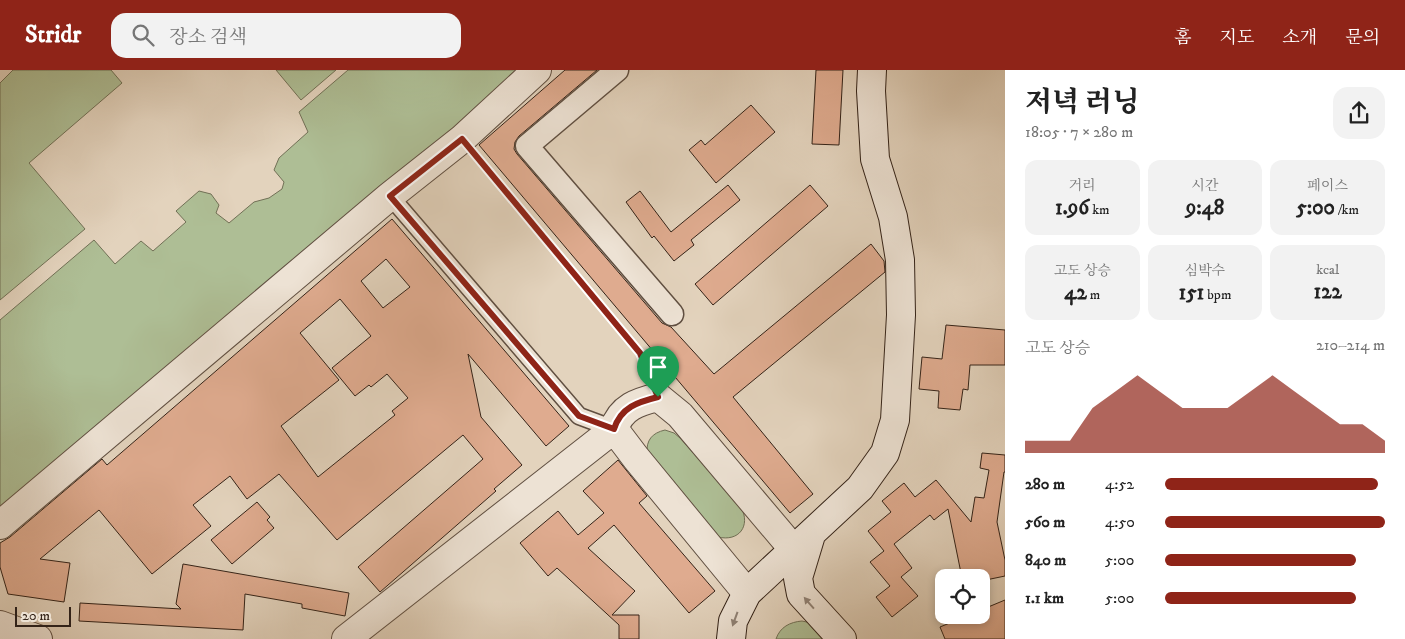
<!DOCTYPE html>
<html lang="ko">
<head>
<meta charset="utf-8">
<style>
	:root { --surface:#fff; --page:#f2f2f2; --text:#222; --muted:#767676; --accent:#8f2418 }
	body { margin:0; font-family:"IM FELL DW Pica","Noto Serif KR",serif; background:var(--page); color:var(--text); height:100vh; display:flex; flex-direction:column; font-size:19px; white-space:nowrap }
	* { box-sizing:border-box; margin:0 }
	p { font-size:16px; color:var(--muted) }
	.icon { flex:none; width:28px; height:28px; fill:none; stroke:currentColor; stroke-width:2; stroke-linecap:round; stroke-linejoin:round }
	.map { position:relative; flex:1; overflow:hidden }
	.panel { display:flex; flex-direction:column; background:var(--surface); width:400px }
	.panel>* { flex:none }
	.fabs { position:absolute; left:935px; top:499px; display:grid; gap:10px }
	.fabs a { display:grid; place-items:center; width:55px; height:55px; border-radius:10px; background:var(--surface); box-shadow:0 2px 8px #0003; font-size:25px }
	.scale { position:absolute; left:15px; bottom:12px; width:56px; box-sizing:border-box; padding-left:5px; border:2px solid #342318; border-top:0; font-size:14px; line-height:18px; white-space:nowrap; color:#342318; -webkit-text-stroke:4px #ede2d4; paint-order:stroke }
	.pin { position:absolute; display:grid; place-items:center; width:42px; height:42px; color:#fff; margin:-51px -21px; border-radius:50% 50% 50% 0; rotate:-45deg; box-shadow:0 0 5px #0007 }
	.pin .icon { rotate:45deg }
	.round { display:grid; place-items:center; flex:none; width:52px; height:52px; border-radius:15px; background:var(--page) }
	.overview { display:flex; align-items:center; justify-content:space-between; height:85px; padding:0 20px }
	h1 { font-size:28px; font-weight:800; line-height:38px }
	.metrics { display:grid; grid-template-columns:repeat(3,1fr); gap:8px; height:85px; padding:5px 20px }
	.metrics div { display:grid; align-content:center; border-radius:12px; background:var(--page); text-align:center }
	.metrics b { font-size:21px; font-weight:800 }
	.metrics small { font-size:14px; font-weight:400 }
	.metrics p { font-size:14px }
	.chart { height:140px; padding:10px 20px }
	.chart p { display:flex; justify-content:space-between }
	.chart svg { width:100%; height:90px; margin-top:5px; fill:var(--accent); opacity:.7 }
	ul { padding:0 20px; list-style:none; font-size:16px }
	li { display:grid; grid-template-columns:80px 60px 1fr; align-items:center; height:38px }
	li i { height:12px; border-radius:6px; background:var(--accent) }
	header { display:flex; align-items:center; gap:30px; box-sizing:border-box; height:70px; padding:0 25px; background:var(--accent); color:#fff }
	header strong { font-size:24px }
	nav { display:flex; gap:28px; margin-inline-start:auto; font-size:18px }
	.search { width:350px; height:45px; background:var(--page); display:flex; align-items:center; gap:12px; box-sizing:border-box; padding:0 18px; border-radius:15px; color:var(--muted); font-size:19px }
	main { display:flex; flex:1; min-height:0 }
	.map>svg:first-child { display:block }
</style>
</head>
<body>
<header>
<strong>Stridr</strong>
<div class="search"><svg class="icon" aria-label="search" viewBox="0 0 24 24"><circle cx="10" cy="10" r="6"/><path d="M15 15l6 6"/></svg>장소 검색</div>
<nav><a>홈</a><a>지도</a><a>소개</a><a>문의</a></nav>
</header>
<main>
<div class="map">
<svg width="1005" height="569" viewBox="0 0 1005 569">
	<rect width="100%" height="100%" fill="#e3d3bd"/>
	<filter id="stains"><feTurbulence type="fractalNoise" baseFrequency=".004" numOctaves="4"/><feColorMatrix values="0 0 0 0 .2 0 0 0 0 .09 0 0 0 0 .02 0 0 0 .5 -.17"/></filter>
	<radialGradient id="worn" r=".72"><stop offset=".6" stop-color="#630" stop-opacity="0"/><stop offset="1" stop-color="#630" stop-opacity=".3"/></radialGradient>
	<path fill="#aebe95" stroke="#717056" d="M 13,0 L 111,0 L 122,13 L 29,93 L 85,159 L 0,230 L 0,13 Z
		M 276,0 L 336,0 L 301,30 Z
		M 348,0 L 525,0 L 0,443 L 0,250 L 94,170 L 115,194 L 141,171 L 153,181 L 186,152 L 176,141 L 199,121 L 211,124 L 219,135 L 216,143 L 229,153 L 254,132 L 269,128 L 282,119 L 284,112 L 274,100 L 279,88 L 308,62 L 299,42 Z
		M 665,360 L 674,363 L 680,368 L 741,437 C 751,456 739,472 718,467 L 647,384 C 646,370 652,363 665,360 Z
		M 802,551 L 811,553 L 827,569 L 776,569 C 780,557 790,552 802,551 Z"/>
	<path fill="#dfab8f" stroke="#342318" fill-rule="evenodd" d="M 565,0 L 597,0 L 519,66 L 515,72 L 514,79 L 517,84 L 662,253 L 671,257 L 714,304 L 871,174 L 884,191 L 885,202 L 733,327 L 813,424 L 790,443 L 479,75 Z
		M 816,0 L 843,0 L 839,75 L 812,74 Z
		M 751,35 L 775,62 L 716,113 L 689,80 L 701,70 L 705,75 Z
		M 728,115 L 740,130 L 691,170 L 694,175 L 674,191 L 654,166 L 652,168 L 626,132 L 640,121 L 671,162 Z
		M 810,115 L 828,136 L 713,235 L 695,214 Z
		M 392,149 L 569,356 L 546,376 L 468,284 L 481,347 L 522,395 L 494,419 L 496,421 L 380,522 L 358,497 L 483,389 L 463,365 L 337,470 L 279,404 L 247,429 L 230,406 L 193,435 L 211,456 L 152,504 L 99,440 L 40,489 L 70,493 L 64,532 L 8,524 L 0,497 L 0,473 L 10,467 L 102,389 L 107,395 ZM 386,189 L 410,217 L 383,238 L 361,211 ZM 340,229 L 371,266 L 332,298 L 355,326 L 369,315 L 371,317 L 387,304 L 408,328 L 392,341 L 395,345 L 318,407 L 281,356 L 339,310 L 300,263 Z
		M 946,255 L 1005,260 L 1005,295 L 970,295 L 968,320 L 963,319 L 960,340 L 938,338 L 939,321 L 919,319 L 922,287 L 942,289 Z
		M 982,383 L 1005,385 L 1005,402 L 1004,402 L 997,452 L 1005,490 L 1005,506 L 981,511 L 981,508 L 962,508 L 948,439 L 934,450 L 930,445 L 894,474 L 912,498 L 901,507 L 918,526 L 892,547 L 876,527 L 890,516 L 870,492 L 884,481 L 868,461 L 891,442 L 882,431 L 904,413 L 915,427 L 936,410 L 971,452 L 975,427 L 984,428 L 989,400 L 980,398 Z
		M 618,390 L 647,426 L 639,433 L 715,521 L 689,543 L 614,455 L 588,478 L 635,521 L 612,545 L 639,545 L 639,569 L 619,569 L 619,555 L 557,498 L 548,506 L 520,473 L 558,441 L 578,465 L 604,443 L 583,421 Z
		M 257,432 L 270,447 L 267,450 L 274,458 L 232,494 L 211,470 Z
		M 183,494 L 349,523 L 345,546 L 302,538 L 302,534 L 245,524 L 243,560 L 79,551 L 80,533 L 181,539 L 176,534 Z
		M 1005,530 L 1005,569 L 945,569 L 940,557 L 969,545 L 981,545 L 981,540 Z"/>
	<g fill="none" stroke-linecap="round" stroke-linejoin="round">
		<defs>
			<path id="pedestrian" d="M 390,126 L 579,346 L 614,359"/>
			<path id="minor" d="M 617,0 L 527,76 L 672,244"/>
			<path id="tertiary" d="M 614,359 L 636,388 L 747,523
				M 0,455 L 390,126 L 462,69 L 537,0
				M 0,555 L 38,569
				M 346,569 L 614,359 C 621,337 638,332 658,327 L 680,345 L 794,480"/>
			<path id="secondary" d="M 811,465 L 798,508 L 801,524 L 842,569
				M 731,569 L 733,551 L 747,523 L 860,418 L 885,383 L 895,350 L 901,245 L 900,190 L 893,147 L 875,89 L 871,21 L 872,0"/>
		</defs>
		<use href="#pedestrian" stroke="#604f41" stroke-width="19"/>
		<use href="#minor" stroke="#604f41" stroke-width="25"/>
		<use href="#tertiary" stroke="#604f41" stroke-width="30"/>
		<use href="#secondary" stroke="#342318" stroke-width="30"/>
		<path stroke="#342318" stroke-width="3" stroke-dasharray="4 2.5" stroke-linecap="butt" d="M 476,86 L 641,283 L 650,305"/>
		<use href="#pedestrian" stroke="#ede2d4" stroke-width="16"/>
		<use href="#minor" stroke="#ede2d4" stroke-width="22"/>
		<use href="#tertiary" stroke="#ede2d4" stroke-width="28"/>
		<use href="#secondary" stroke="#ede2d4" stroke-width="28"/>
	</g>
	<defs><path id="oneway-solid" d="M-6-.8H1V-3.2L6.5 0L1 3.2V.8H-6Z" transform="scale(1.25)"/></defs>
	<g fill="#908276">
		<use href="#oneway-solid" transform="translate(809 533) rotate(-131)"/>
		<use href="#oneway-solid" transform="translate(735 549) rotate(110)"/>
	</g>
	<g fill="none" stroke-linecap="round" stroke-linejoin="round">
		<defs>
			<path id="route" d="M 462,69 L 640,283 L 658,327 C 638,332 621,337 614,359 L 579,346 L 390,126 Z"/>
		</defs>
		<use href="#route" stroke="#fff" stroke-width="10"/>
		<use href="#route" stroke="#8f2418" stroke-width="6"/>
	</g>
	<rect width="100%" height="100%" filter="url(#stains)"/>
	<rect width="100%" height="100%" fill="url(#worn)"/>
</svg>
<div class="fabs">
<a><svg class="icon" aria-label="locate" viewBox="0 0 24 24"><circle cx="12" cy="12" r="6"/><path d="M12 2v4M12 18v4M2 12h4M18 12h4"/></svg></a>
</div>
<div class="scale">20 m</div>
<div class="pin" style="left:658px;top:327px;background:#1e9e55"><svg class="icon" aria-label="arrive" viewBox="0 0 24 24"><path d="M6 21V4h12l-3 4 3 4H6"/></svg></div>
</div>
<section class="panel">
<div class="overview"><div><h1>저녁 러닝</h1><p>18:05 · 7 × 280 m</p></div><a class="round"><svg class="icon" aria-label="share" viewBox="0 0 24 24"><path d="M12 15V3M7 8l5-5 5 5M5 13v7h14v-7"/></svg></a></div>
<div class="metrics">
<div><p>거리</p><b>1.96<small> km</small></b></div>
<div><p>시간</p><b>9:48</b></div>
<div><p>페이스</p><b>5:00<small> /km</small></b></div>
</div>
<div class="metrics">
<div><p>고도 상승</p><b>42<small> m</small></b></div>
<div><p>심박수</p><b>151<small> bpm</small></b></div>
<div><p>kcal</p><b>122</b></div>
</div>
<div class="chart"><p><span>고도 상승</span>210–214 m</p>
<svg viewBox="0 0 160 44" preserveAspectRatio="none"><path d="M0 44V38L10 38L20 38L30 22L40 14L50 6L60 14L70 22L80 22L90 22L100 14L110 6L120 14L130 22L140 30L150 30L160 38V44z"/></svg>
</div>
<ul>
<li><b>280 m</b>4:52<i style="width:97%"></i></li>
<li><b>560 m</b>4:50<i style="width:100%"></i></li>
<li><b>840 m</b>5:00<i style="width:87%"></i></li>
<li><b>1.1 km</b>5:00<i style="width:87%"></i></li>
</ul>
</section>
</main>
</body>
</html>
